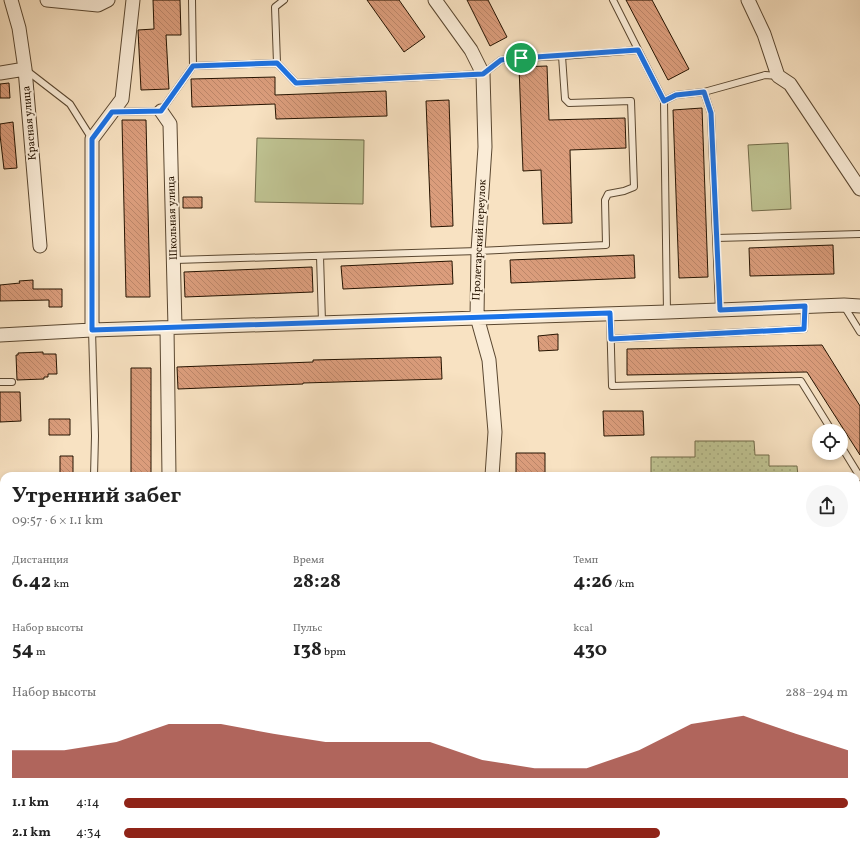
<!DOCTYPE html>
<html lang="ru">
<head>
<meta charset="utf-8">
<style>
	:root { --surface:#fff; --page:#f6f6f6; --text:#222; --muted:#767676; --accent:#8f2418 }
	body { margin:0; font-family:Vollkorn,serif; background:var(--page); color:var(--text); height:100vh; display:flex; flex-direction:column; font-size:15px; white-space:nowrap }
	* { box-sizing:border-box; margin:0 }
	p { font-size:13px; color:var(--muted) }
	.icon { flex:none; width:22px; height:22px; fill:none; stroke:currentColor; stroke-width:2; stroke-linecap:round; stroke-linejoin:round }
	.map { position:relative; flex:1; overflow:hidden }
	.drawer { position:absolute; left:0px; top:472px; width:860px; height:384px; display:flex; flex-direction:column; background:var(--surface); border-radius:12px 12px 0 0; box-shadow:0 2px 6px #0003 }
	.drawer>* { flex:none }
	.tools { position:absolute; left:812px; top:424px; display:grid; gap:8px }
	.tools a { display:grid; place-items:center; width:36px; height:36px; border-radius:50%; background:var(--surface); box-shadow:0 2px 6px #0003; font-size:20px }
	.pin { position:absolute; display:grid; place-items:center; width:34px; height:34px; color:#fff; margin:-17px; border:2px solid #fff; border-radius:50%; box-shadow:0 1px 4px #0007 }
	.round { display:grid; place-items:center; flex:none; width:42px; height:42px; border-radius:21px; background:var(--page) }
	.headline { display:flex; align-items:center; justify-content:space-between; height:68px; padding:0 12px }
	h1 { font-size:22px; font-weight:700; line-height:30px }
	.figures { display:grid; grid-template-columns:repeat(3,1fr); gap:6px; height:68px; padding:4px 12px }
	.figures div { display:grid; align-content:center }
	.figures b { font-size:20px; font-weight:700 }
	.figures small { font-size:11px; font-weight:400 }
	.figures p { font-size:11px }
	.chart { height:112px; padding:8px 12px }
	.chart p { display:flex; justify-content:space-between }
	.chart svg { width:100%; height:72px; margin-top:4px; fill:var(--accent); opacity:.7 }
	ul { padding:0 12px; list-style:none; font-size:13px }
	li { display:grid; grid-template-columns:64px 48px 1fr; align-items:center; height:30px }
	li i { height:10px; border-radius:5px; background:var(--accent) }
	.map>svg:first-child { display:block }
</style>
</head>
<body>
<div class="map">
<svg width="860" height="856" viewBox="0 0 860 856">
	<defs>
		<pattern id="grass-dots" width="8" height="8" patternUnits="userSpaceOnUse"><rect width="8" height="8" fill="#bfc392"/><path d="M2 2h.1M6 6h.1" fill="none" stroke="#a4a77c" stroke-width="1.8" stroke-linecap="round"/></pattern>
		<pattern id="building-back-hatch" width="6" height="6" patternUnits="userSpaceOnUse"><rect width="6" height="6" fill="#db9d7c"/><path d="M-1 5l2 2M0 0l6 6M5-1l2 2" fill="none" stroke="#bc8669"/></pattern>
	</defs>
	<rect width="100%" height="100%" fill="#f8e2c2"/>
	<filter id="stains"><feTurbulence type="fractalNoise" baseFrequency=".005" numOctaves="4"/><feColorMatrix values="0 0 0 0 .2 0 0 0 0 .09 0 0 0 0 .02 0 0 0 .5 -.17"/></filter>
	<radialGradient id="worn" r=".72"><stop offset=".6" stop-color="#630" stop-opacity="0"/><stop offset="1" stop-color="#630" stop-opacity=".3"/></radialGradient>
	<path fill="url(#grass-dots)" stroke="#726b49" d="M 695,441 L 754,441 L 755,455 L 769,455 L 769,466 L 797,466 L 798,476 L 651,476 L 651,457 L 695,457 Z"/>
	<path fill="#bfc392" stroke="#726b49" d="M 257,138 L 364,140 L 363,204 L 255,202 Z
		M 788,143 L 791,209 L 752,211 L 748,145 Z"/>
	<path fill="url(#building-back-hatch)" stroke="#251300" d="M 153,0 L 180,0 L 181,35 L 166,35 L 169,89 L 141,90 L 138,30 L 154,29 Z
		M 367,0 L 399,0 L 425,37 L 404,52 Z
		M 467,0 L 488,0 L 507,37 L 490,46 Z
		M 626,0 L 652,0 L 689,69 L 668,80 Z
		M 547,66 L 549,120 L 625,118 L 626,148 L 570,150 L 572,223 L 543,224 L 541,170 L 523,171 L 519,67 Z
		M 275,77 L 275,95 L 386,91 L 387,116 L 276,119 L 275,104 L 192,107 L 191,79 Z
		M 9,83 L 10,98 L 0,98 L 0,84 Z
		M 449,100 L 453,226 L 431,227 L 426,101 Z
		M 702,108 L 708,277 L 679,278 L 673,110 Z
		M 122,120 L 146,120 L 150,297 L 126,297 Z
		M 13,122 L 17,168 L 4,169 L 0,135 L 0,124 Z
		M 183,197 L 202,197 L 202,208 L 183,208 Z
		M 833,245 L 834,274 L 750,276 L 749,248 Z
		M 634,255 L 635,278 L 511,283 L 510,260 Z
		M 452,261 L 453,284 L 343,289 L 341,266 Z
		M 312,267 L 313,292 L 185,297 L 184,272 Z
		M 33,280 L 33,289 L 62,289 L 62,307 L 49,307 L 49,300 L 0,301 L 0,285 L 20,283 L 19,281 Z
		M 558,334 L 558,350 L 539,351 L 538,336 Z
		M 822,345 L 860,406 L 860,455 L 807,372 L 627,375 L 627,349 Z
		M 43,352 L 43,354 L 56,354 L 57,374 L 48,374 L 48,377 L 44,377 L 44,379 L 17,380 L 16,355 L 18,355 L 18,353 Z
		M 441,357 L 442,379 L 303,383 L 303,384 L 178,389 L 177,367 L 313,362 L 313,360 Z
		M 131,368 L 151,368 L 151,476 L 131,476 Z
		M 0,392 L 20,392 L 21,421 L 0,422 Z
		M 603,411 L 643,411 L 644,435 L 604,436 Z
		M 49,419 L 70,419 L 70,435 L 49,435 Z
		M 516,453 L 545,453 L 545,476 L 516,476 Z
		M 60,456 L 73,456 L 73,475 L 60,475 Z"/>
	<g fill="none" stroke-linecap="round" stroke-linejoin="round">
		<defs>
			<path id="service" d="M 192,0 L 193,66
				M 613,0 L 664,101
				M 562,56 L 638,50
				M 277,63 L 275,7 L 284,0
				M 26,70 L 70,104 L 92,139
				M 704,92 L 765,75 L 778,76
				M 112,112 L 161,111 L 193,66 L 277,63 L 296,83 L 483,74 L 501,60 L 521,58 L 562,56 L 565,99 L 569,103 L 631,101 L 634,187 L 624,191 L 608,194 L 605,200 L 606,245 L 478,251 L 175,260
				M 716,238 L 860,234
				M 320,256 L 322,322
				M 844,306 L 860,332
				M 667,312 L 664,101 L 676,95 L 704,92 L 711,113 L 719,310
				M 610,313 L 612,386 L 801,381 L 832,431
				M 92,330 L 95,436 L 94,476
				M 611,339 L 804,329 L 805,306
				M 0,382 L 12,382
				M 841,446 L 860,477
				M 0,541 L 4,541
				M 0,603 L 4,603
				M 0,659 L 4,659
				M 0,790 L 4,790
				M 544,852 L 545,856
				M 417,856 L 420,852"/>
			<path id="minor" d="M 11,0 L 19,28 L 25,69 L 40,246
				M 47,0 L 98,5 L 108,0
				M 435,0 L 471,50 L 483,74 L 485,147 L 478,251 L 477,317 L 489,360 L 495,432 L 492,476
				M 748,0 L 764,34 L 778,76 L 790,84 L 860,189
				M 0,73 L 25,69
				M 161,111 L 170,124 L 175,327
				M 167,328 L 169,476
				M 92,330 L 92,139 L 122,99 L 133,0
				M 0,335 L 92,330 L 667,312 L 844,305 L 860,306
				M 856,618 L 860,618
				M 176,852 L 177,856
				M 476,852 L 476,856"/>
		</defs>
		<use href="#service" stroke="#5a4730" stroke-width="8"/>
		<use href="#minor" stroke="#5a4730" stroke-width="15"/>
		<use href="#service" stroke="#faecd7" stroke-width="6"/>
		<use href="#minor" stroke="#faecd7" stroke-width="13"/>
	</g>
	<g fill="none" stroke-linecap="round" stroke-linejoin="round">
		<defs>
			<path id="route" d="M 638,50 L 664,101 L 676,95 L 704,92 L 711,113 L 720,310 L 805,306 L 804,329 L 611,339 L 610,313 L 92,330 L 92,139 L 112,112 L 161,111 L 193,66 L 277,63 L 296,83 L 483,74 L 501,60 L 521,58 Z"/>
		</defs>
		<use href="#route" stroke="#fff" stroke-width="8"/>
		<use href="#route" stroke="#1a73e8" stroke-width="5"/>
	</g>
	<g text-anchor="middle" dominant-baseline="central" stroke-width="4" stroke-linejoin="round" paint-order="stroke">
		<g font-size="11" fill="#251300" stroke="#faecd7">
			<text transform="translate(30 123) rotate(-95)">Красная улица</text>
			<text transform="translate(173 218) rotate(-92)">Школьная улица</text>
			<text transform="translate(480 240) rotate(-87)">Пролетарский переулок</text>
		</g>
	</g>
	<rect width="100%" height="100%" filter="url(#stains)"/>
	<rect width="100%" height="100%" fill="url(#worn)"/>
</svg>
<div class="tools">
<a><svg class="icon" aria-label="locate" viewBox="0 0 24 24"><circle cx="12" cy="12" r="6"/><path d="M12 2v4M12 18v4M2 12h4M18 12h4"/></svg></a>
</div>
<div class="pin" style="left:521px;top:58px;background:#1e9e55"><svg class="icon" aria-label="arrive" viewBox="0 0 24 24"><path d="M6 21V4h12l-3 4 3 4H6"/></svg></div>
<section class="drawer">
<div class="headline"><div><h1>Утренний забег</h1><p>09:57 · 6 × 1.1 km</p></div><a class="round"><svg class="icon" aria-label="share" viewBox="0 0 24 24"><path d="M12 15V3M7 8l5-5 5 5M5 13v7h14v-7"/></svg></a></div>
<div class="figures">
<div><p>Дистанция</p><b>6.42<small> km</small></b></div>
<div><p>Время</p><b>28:28</b></div>
<div><p>Темп</p><b>4:26<small> /km</small></b></div>
</div>
<div class="figures">
<div><p>Набор высоты</p><b>54<small> m</small></b></div>
<div><p>Пульс</p><b>138<small> bpm</small></b></div>
<div><p>kcal</p><b>430</b></div>
</div>
<div class="chart"><p><span>Набор высоты</span>288–294 m</p>
<svg viewBox="0 0 160 44" preserveAspectRatio="none"><path d="M0 44V27L10 27L20 22L30 11L40 11L50 17L60 22L70 22L80 22L90 33L100 38L110 38L120 27L130 11L140 6L150 17L160 27V44z"/></svg>
</div>
<ul>
<li><b>1.1 km</b>4:14<i style="width:100%"></i></li>
<li><b>2.1 km</b>4:34<i style="width:74%"></i></li>
</ul>
</section>
</div>
</body>
</html>
